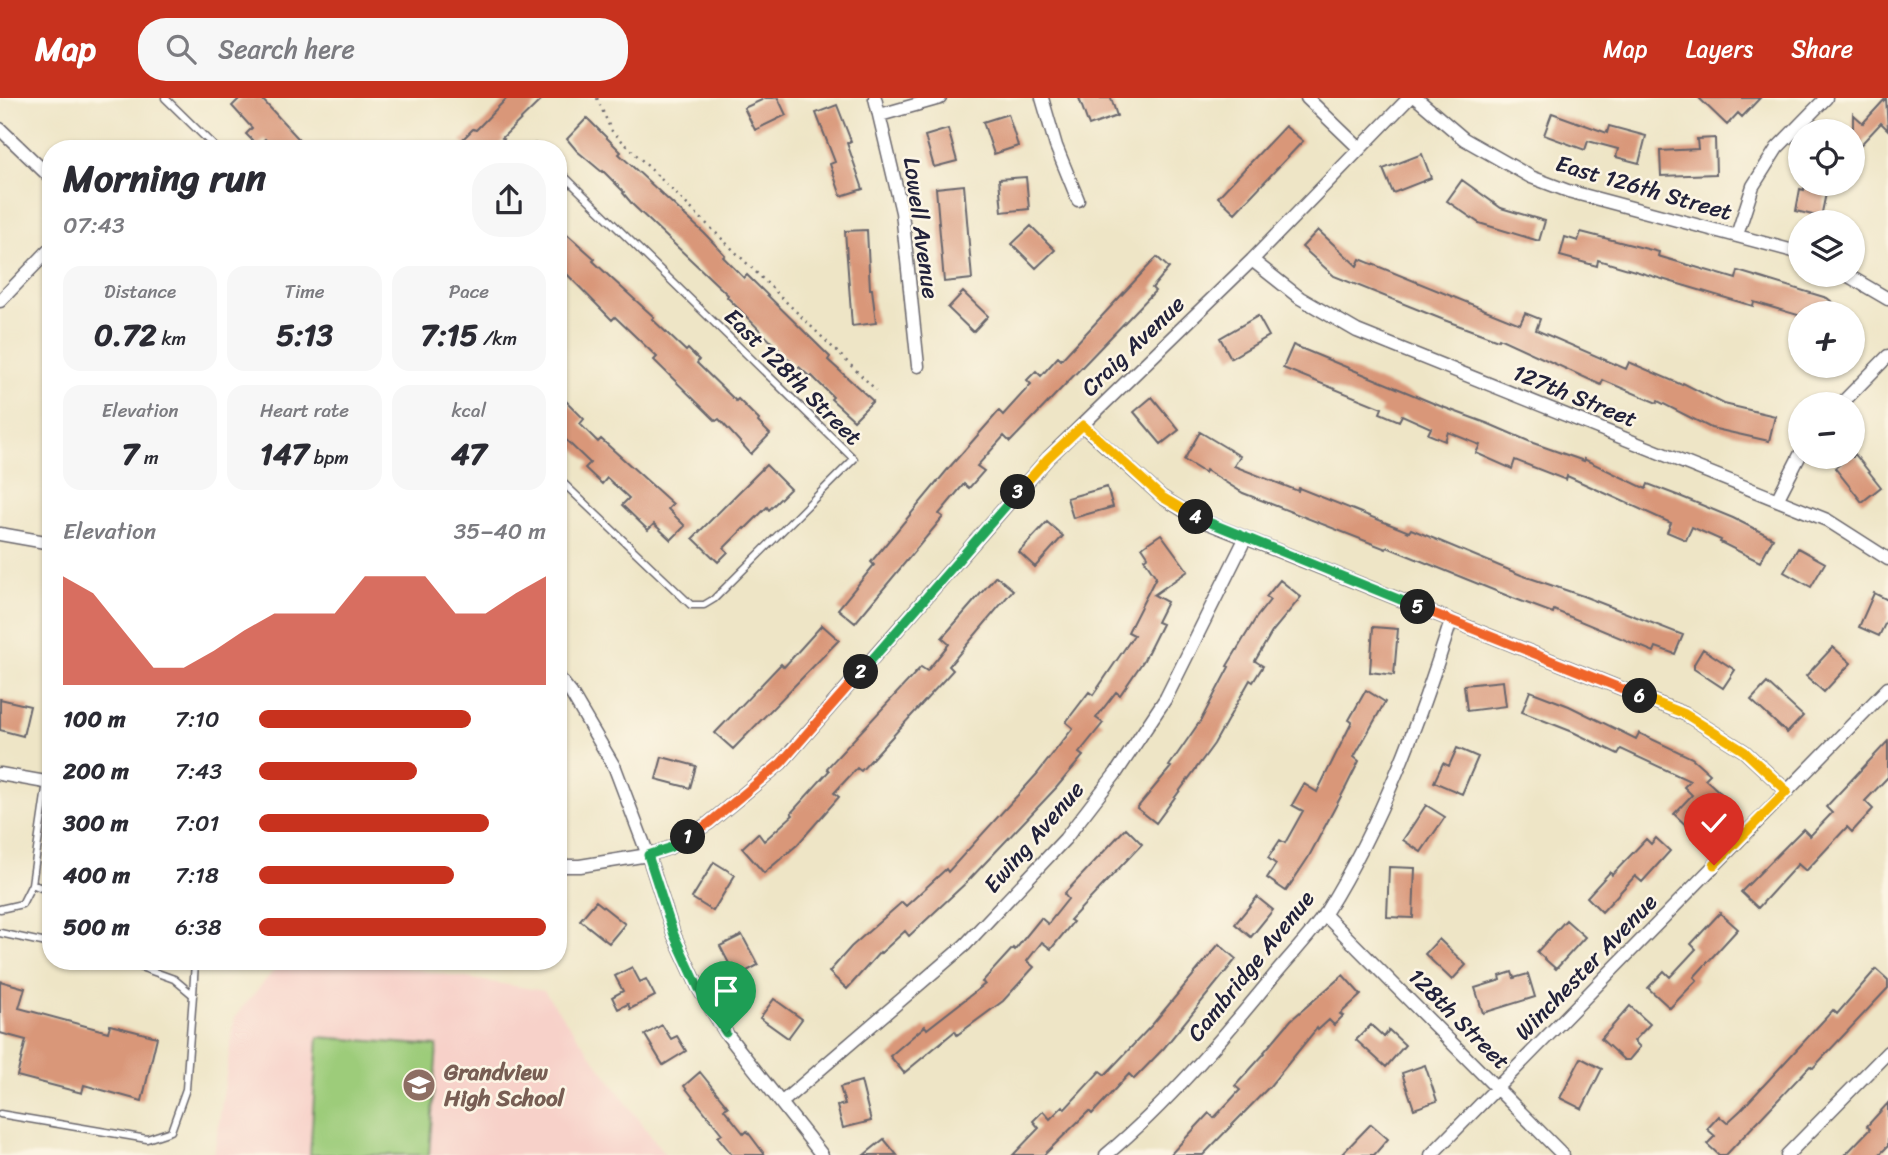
<!DOCTYPE html>
<html lang="en">
<head>
<meta charset="utf-8">
<style>
	:root { --surface:#fff; --page:#f7f7f7; --text:#2b2b33; --muted:#7c7c81; --accent:#c8321e }
	body { margin:0; font-family:Sriracha,sans-serif; background:var(--page); color:var(--text); height:100vh; display:flex; flex-direction:column; font-size:26px; white-space:nowrap }
	* { box-sizing:border-box; margin:0 }
	p { font-size:23px; color:var(--muted) }
	.icon { flex:none; width:38px; height:38px; fill:none; stroke:currentColor; stroke-width:2; stroke-linecap:round; stroke-linejoin:round }
	.map { position:relative; flex:1; overflow:hidden }
	.drawer { position:absolute; left:42px; top:42px; width:525px; height:830px; display:flex; flex-direction:column; background:var(--surface); border-radius:28px; box-shadow:0 2px 5px #0004 }
	.drawer>* { flex:none }
	.fabs { position:absolute; left:1788px; top:21px; display:grid; gap:14px }
	.fabs a { display:grid; place-items:center; width:77px; height:77px; border-radius:50%; background:var(--surface); box-shadow:0 2px 5px #0004; font-size:35px }
	.pin { position:absolute; display:grid; place-items:center; width:60px; height:60px; color:#fff; margin:-72px -30px; border-radius:50% 50% 50% 0; rotate:-45deg; box-shadow:0 0 7px #0007 }
	.pin .icon { rotate:45deg }
	.km { position:absolute; width:35px; height:35px; margin:-18px; border-radius:50%; background:#222; color:#fff; font-size:19px; line-height:35px; text-align:center }
	.round { display:grid; place-items:center; flex:none; width:74px; height:74px; border-radius:28px; background:var(--page) }
	.headline { display:flex; align-items:center; justify-content:space-between; height:119px; padding:0 21px }
	h1 { font-size:38px; font-weight:800; line-height:52px }
	.metrics { display:grid; grid-template-columns:repeat(3,1fr); gap:10px; height:119px; padding:7px 21px }
	.metrics div { display:grid; align-content:center; border-radius:18px; background:var(--page); text-align:center }
	.metrics b { font-size:30px; font-weight:800 }
	.metrics small { font-size:19px; font-weight:400 }
	.metrics p { font-size:19px }
	.chart { height:196px; padding:14px 21px }
	.chart p { display:flex; justify-content:space-between }
	.chart svg { width:100%; height:126px; margin-top:7px; fill:var(--accent); opacity:.7 }
	ul { padding:0 21px; list-style:none; font-size:23px }
	li { display:grid; grid-template-columns:112px 84px 1fr; align-items:center; height:52px }
	li i { height:18px; border-radius:9px; background:var(--accent) }
	header { display:flex; align-items:center; gap:42px; box-sizing:border-box; height:98px; padding:0 35px; background:var(--accent); color:#fff }
	header strong { font-size:33px }
	nav { display:flex; gap:38px; margin-inline-start:auto; font-size:24px }
	.search { width:490px; height:63px; background:var(--page); display:flex; align-items:center; gap:18px; box-sizing:border-box; padding:0 24px; border-radius:28px; color:var(--muted); font-size:26px }
	.map>svg:first-child { display:block }
</style>
</head>
<body>
<header>
<strong>Map</strong>
<div class="search"><svg class="icon" aria-label="search" viewBox="0 0 24 24"><circle cx="10" cy="10" r="6"/><path d="M15 15l6 6"/></svg>Search here</div>
<nav><a>Map</a><a>Layers</a><a>Share</a></nav>
</header>
<div class="map">
<svg width="1888" height="1057" viewBox="0 0 1888 1057">
	<rect width="100%" height="100%" fill="#fcf5e5"/>
	<filter id="ink" filterUnits="userSpaceOnUse"><feTurbulence type="fractalNoise" baseFrequency=".0143" numOctaves="2"/><feDisplacementMap in="SourceGraphic" scale="14" xChannelSelector="R" yChannelSelector="G"/><feConvolveMatrix kernelMatrix="1 2 1 2 8 2 1 2 1" color-interpolation-filters="sRGB"/></filter>
	<filter id="wash" filterUnits="userSpaceOnUse"><feTurbulence type="fractalNoise" baseFrequency=".00686" numOctaves="4" result="noise"/><feDisplacementMap in="SourceGraphic" scale="28" xChannelSelector="R" yChannelSelector="G"/><feGaussianBlur stdDeviation="1.57" result="paint"/><feColorMatrix in="noise" values="0 0 0 0 0 0 0 0 0 0 0 0 0 0 0 0 0 1.4 0 .05"/><feComposite in="paint" operator="in"/></filter>
	<g filter="url(#wash)">
		<rect width="100%" height="100%" fill="#eee5c6"/>
		<path fill="#f7d1c9" d="M 282,863 L 366,863 L 544,893 L 665,1057 L 214,1057 L 235,918 Z"/>
		<path fill="#9dcc7a" stroke="#60775a" stroke-width="2" d="M 318,939 L 437,948 L 429,1057 L 310,1057 Z"/>
		<g id="blocks">
			<path fill="#d99779" d="M 240,0 L 261,0 L 308,51 L 275,51 L 265,41 L 258,48 L 246,36 L 252,30 L 232,8 Z
				M 507,0 L 543,0 L 502,40 L 504,41 L 495,51 L 469,51 L 461,43 L 473,31 L 476,32 Z
				M 766,0 L 778,0 L 786,17 L 755,32 L 744,10 Z
				M 1079,0 L 1111,0 L 1117,18 L 1089,28 Z
				M 1699,0 L 1760,0 L 1742,19 L 1738,15 L 1727,27 Z
				M 1886,0 L 1888,32 L 1881,25 L 1853,55 L 1853,16 L 1863,25 Z
				M 837,7 L 851,43 L 847,45 L 863,91 L 841,98 L 830,66 L 835,64 L 816,15 Z
				M 1552,15 L 1607,35 L 1609,28 L 1646,38 L 1639,65 L 1616,59 L 1618,51 L 1588,43 L 1585,52 L 1544,37 Z
				M 1008,16 L 1018,48 L 994,56 L 983,24 Z
				M 587,20 L 621,54 L 619,56 L 704,135 L 725,157 L 723,159 L 744,180 L 747,177 L 830,259 L 828,262 L 873,303 L 854,322 L 831,301 L 833,299 L 812,278 L 810,279 L 799,269 L 797,270 L 727,199 L 728,197 L 633,107 L 623,95 L 624,94 L 603,73 L 602,74 L 577,53 L 567,41 Z
				M 1285,28 L 1303,43 L 1235,115 L 1218,99 Z
				M 948,31 L 957,63 L 934,69 L 925,38 Z
				M 1715,40 L 1716,76 L 1661,78 L 1660,53 L 1698,51 L 1697,41 Z
				M 1422,56 L 1431,80 L 1393,95 L 1383,71 Z
				M 1026,79 L 1029,111 L 1002,114 L 999,81 Z
				M 1462,82 L 1501,110 L 1545,123 L 1539,143 L 1479,125 L 1447,103 Z
				M 1805,86 L 1828,86 L 1821,119 L 1796,113 L 1800,91 L 1804,92 Z
				M 964,87 L 972,181 L 944,184 L 936,90 Z
				M 558,128 L 595,161 L 593,163 L 610,179 L 654,219 L 652,221 L 686,253 L 688,251 L 699,262 L 697,265 L 736,303 L 738,301 L 759,322 L 758,324 L 770,336 L 751,356 L 719,321 L 716,323 L 654,262 L 657,259 L 615,219 L 612,222 L 558,167 Z
				M 1031,128 L 1055,152 L 1036,170 L 1012,146 Z
				M 867,132 L 870,191 L 872,191 L 876,225 L 852,228 L 845,133 Z
				M 1318,132 L 1357,168 L 1360,161 L 1520,226 L 1525,215 L 1540,221 L 1536,232 L 1626,271 L 1629,264 L 1682,287 L 1683,285 L 1724,306 L 1775,318 L 1769,343 L 1711,330 L 1658,303 L 1657,305 L 1603,282 L 1601,287 L 1499,240 L 1498,242 L 1444,222 L 1334,178 L 1302,149 Z
				M 1581,134 L 1659,154 L 1658,158 L 1736,181 L 1738,173 L 1761,180 L 1827,200 L 1846,215 L 1801,215 L 1801,218 L 1754,204 L 1753,208 L 1598,162 L 1597,168 L 1560,158 L 1565,139 L 1578,143 Z
				M 1157,159 L 1169,170 L 1152,190 L 1155,193 L 1010,344 L 1004,338 L 977,368 L 984,373 L 969,390 L 964,386 L 939,416 L 943,419 L 855,525 L 838,511 L 874,467 L 871,464 L 948,371 L 999,313 L 1003,317 L 1031,286 L 1027,282 L 1036,273 L 1041,278 L 1058,259 L 1061,262 Z
				M 963,194 L 988,218 L 973,234 L 948,210 Z
				M 1258,218 L 1269,238 L 1231,260 L 1220,240 Z
				M 1293,247 L 1440,308 L 1489,326 L 1533,345 L 1584,363 L 1584,361 L 1646,391 L 1648,386 L 1682,399 L 1733,420 L 1773,440 L 1760,464 L 1720,444 L 1721,442 L 1692,429 L 1686,442 L 1667,434 L 1671,425 L 1567,378 L 1566,382 L 1515,362 L 1512,371 L 1476,355 L 1480,347 L 1448,334 L 1445,343 L 1428,336 L 1431,330 L 1402,317 L 1399,323 L 1380,315 L 1382,310 L 1283,270 Z
				M 558,295 L 584,321 L 580,326 L 598,344 L 601,341 L 673,406 L 668,411 L 685,428 L 671,442 L 654,426 L 648,432 L 622,407 L 629,400 L 607,380 L 602,386 L 585,370 L 590,365 L 565,341 L 558,348 Z
				M 1152,299 L 1179,332 L 1161,346 L 1134,314 Z
				M 1200,334 L 1240,358 L 1234,368 L 1298,393 L 1299,390 L 1409,434 L 1411,431 L 1521,477 L 1583,498 L 1683,537 L 1675,556 L 1656,549 L 1654,554 L 1554,512 L 1553,515 L 1513,500 L 1387,449 L 1386,451 L 1243,395 L 1206,372 L 1205,375 L 1184,362 Z
				M 1854,355 L 1881,389 L 1862,404 L 1835,370 L 1849,359 L 1853,359 Z
				M 766,367 L 790,391 L 769,412 L 767,409 L 745,431 L 744,430 L 724,450 L 728,454 L 718,464 L 693,440 Z
				M 1107,389 L 1113,409 L 1073,420 L 1067,400 Z
				M 1047,424 L 1063,438 L 1035,469 L 1019,454 Z
				M 1161,436 L 1188,473 L 1154,497 L 1167,504 L 1157,524 L 1162,526 L 1144,562 L 1120,597 L 1116,594 L 1096,620 L 1103,625 L 1079,655 L 1083,658 L 1056,690 L 968,783 L 909,838 L 905,833 L 881,855 L 880,854 L 847,891 L 829,874 L 851,849 L 902,804 L 906,808 L 946,771 L 948,774 L 1037,676 L 1073,630 L 1066,624 L 1089,594 L 1093,597 L 1134,537 L 1128,534 L 1156,479 L 1144,461 L 1148,458 L 1142,449 Z
				M 1798,450 L 1825,465 L 1811,489 L 1784,474 Z
				M 996,478 L 1013,492 L 949,568 L 953,572 L 861,673 L 857,670 L 834,695 L 839,699 L 797,747 L 764,775 L 742,750 L 758,735 L 764,743 L 793,717 L 791,715 L 829,673 L 827,670 L 921,569 L 927,573 L 949,546 L 942,540 Z
				M 1280,482 L 1301,499 L 1272,534 L 1255,563 L 1263,568 L 1253,584 L 1250,582 L 1214,646 L 1156,725 L 1137,710 L 1171,669 L 1169,668 L 1201,622 L 1229,569 L 1227,568 L 1256,520 L 1270,502 L 1266,499 Z
				M 1874,495 L 1888,502 L 1888,520 L 1879,538 L 1859,529 Z
				M 822,527 L 839,542 L 733,651 L 715,635 L 781,566 L 784,569 Z
				M 1373,529 L 1398,531 L 1394,577 L 1370,574 Z
				M 1833,549 L 1851,565 L 1824,594 L 1806,578 Z
				M 1703,551 L 1735,572 L 1723,590 L 1694,571 L 1694,566 Z
				M 1503,583 L 1506,608 L 1467,613 L 1464,587 Z
				M 1767,585 L 1803,618 L 1787,635 L 1751,602 Z
				M 1366,592 L 1385,604 L 1354,659 L 1359,663 L 1346,689 L 1308,760 L 1286,793 L 1267,780 L 1276,766 L 1268,760 L 1280,742 L 1285,745 L 1303,713 L 1292,707 L 1304,686 L 1317,694 L 1352,624 L 1349,622 Z
				M 1530,593 L 1569,608 L 1636,641 L 1639,635 L 1692,660 L 1710,676 L 1705,681 L 1724,698 L 1691,732 L 1674,716 L 1692,697 L 1684,689 L 1690,683 L 1621,651 L 1618,656 L 1573,634 L 1522,614 Z
				M 0,601 L 30,608 L 23,638 L 0,632 Z
				M 1888,643 L 1888,679 L 1865,703 L 1873,711 L 1852,734 L 1847,729 L 1806,773 L 1798,766 L 1758,810 L 1741,794 L 1803,731 L 1810,738 L 1832,715 L 1826,709 Z
				M 1457,650 L 1478,659 L 1462,696 L 1434,684 L 1443,665 L 1449,668 Z
				M 662,659 L 696,668 L 690,690 L 656,681 Z
				M 1426,707 L 1445,719 L 1421,754 L 1403,742 Z
				M 1126,730 L 1142,746 L 1070,822 L 1073,824 L 1051,851 L 1042,844 L 1027,863 L 1034,869 L 1003,903 L 957,937 L 955,933 L 904,975 L 890,958 L 925,928 L 927,931 L 985,886 L 982,884 L 1013,850 L 1015,852 L 1041,820 L 1048,826 L 1068,801 L 1064,796 Z
				M 1656,740 L 1670,753 L 1642,784 L 1635,778 L 1602,814 L 1587,799 L 1610,774 L 1612,777 L 1646,741 L 1651,746 Z
				M 714,764 L 735,777 L 713,813 L 692,800 Z
				M 1389,769 L 1415,770 L 1413,820 L 1387,819 Z
				M 1257,799 L 1273,812 L 1251,839 L 1235,826 Z
				M 596,803 L 625,826 L 609,845 L 580,822 Z
				M 1720,815 L 1738,831 L 1694,879 L 1697,882 L 1670,910 L 1648,890 L 1664,873 L 1670,879 L 1696,851 L 1691,846 Z
				M 1566,822 L 1585,839 L 1556,871 L 1537,854 Z
				M 742,837 L 758,867 L 736,879 L 720,848 Z
				M 1439,841 L 1466,867 L 1452,882 L 1425,856 Z
				M 1219,846 L 1236,861 L 1164,950 L 1134,981 L 1129,976 L 1092,1016 L 1089,1013 L 1044,1057 L 1013,1057 L 1039,1030 L 1033,1023 L 1043,1013 L 1050,1021 L 1063,1008 L 1065,1011 L 1100,973 L 1105,977 L 1152,927 Z
				M 632,869 L 640,884 L 646,881 L 655,898 L 630,911 L 628,906 L 618,911 L 612,899 L 623,893 L 615,878 Z
				M 1876,871 L 1888,882 L 1888,890 L 1813,970 L 1810,968 L 1726,1057 L 1719,1057 L 1707,1046 L 1715,1038 L 1707,1031 L 1719,1018 L 1727,1025 L 1741,1012 L 1833,912 L 1837,916 Z
				M 1512,874 L 1514,880 L 1528,876 L 1535,899 L 1483,915 L 1475,890 L 1501,882 L 1500,878 Z
				M 1343,877 L 1361,897 L 1340,916 L 1343,918 L 1334,927 L 1329,922 L 1318,932 L 1317,930 L 1270,988 L 1203,1057 L 1170,1057 L 1209,1015 L 1214,1020 L 1240,992 L 1235,988 L 1265,955 L 1264,954 L 1291,922 Z
				M 0,883 L 25,890 L 19,910 L 108,934 L 110,927 L 157,939 L 142,1003 L 84,987 L 82,995 L 17,978 L 26,942 L 0,935 Z
				M 774,901 L 802,921 L 788,940 L 760,920 Z
				M 1630,908 L 1650,926 L 1634,943 L 1640,949 L 1629,962 L 1624,962 L 1601,941 Z
				M 662,927 L 671,941 L 677,938 L 686,953 L 663,967 L 645,937 Z
				M 1371,927 L 1384,939 L 1389,932 L 1405,947 L 1386,969 L 1356,942 Z
				M 1581,960 L 1602,971 L 1582,1011 L 1560,1000 Z
				M 1425,967 L 1437,1003 L 1414,1011 L 1402,975 Z
				M 700,974 L 728,1009 L 724,1011 L 744,1036 L 747,1033 L 765,1057 L 732,1057 L 718,1039 L 722,1036 L 684,988 Z
				M 861,983 L 871,1023 L 843,1030 L 837,1008 L 845,1006 L 840,989 Z
				M 1888,1005 L 1888,1048 L 1879,1057 L 1845,1057 L 1870,1031 L 1867,1028 Z
				M 1371,1026 L 1388,1041 L 1374,1057 L 1341,1057 Z
				M 884,1041 L 897,1057 L 864,1057 Z"/>
		</g>
	</g>
	<g filter="url(#ink)">
		<use href="#blocks" fill-opacity="0" stroke="#69666c" stroke-width="2"/>
		<g fill="none" stroke-linecap="round" stroke-linejoin="round">
			<defs>
				<path id="lane" d="M 165,0 L 217,51
					M 535,49 L 536,51
					M 558,72 L 854,361 L 714,501 L 704,507 L 691,507 L 558,380
					M 32,786 L 51,794
					M 0,811 L 22,806 L 32,786 L 47,684
					M 0,835 L 51,846
					M 193,897 L 195,863
					M 0,1016 L 147,1041 L 171,1033 L 186,991 L 193,897 L 174,881 L 124,863"/>
				<path id="street" d="M 875,0 L 902,114 L 918,268
					M 1042,0 L 1056,48 L 1078,102
					M 1307,0 L 1360,51
					M 1416,0 L 1464,41 L 1531,79 L 1568,93 L 1801,155
					M 880,17 L 940,0
					M 0,31 L 51,80
					M 1737,137 L 1753,88 L 1777,50 L 1826,0
					M 1252,162 L 1300,200 L 1357,233 L 1827,422 L 1888,461
					M 1847,177 L 1888,201
					M 0,203 L 51,150
					M 1841,306 L 1888,258
					M 1082,327 L 1162,399 L 1196,420 L 1685,616 L 1744,653 L 1787,693
					M 1777,402 L 1801,355
					M 0,436 L 51,445
					M 558,579 L 571,595 L 615,670 L 648,757 L 674,837 L 699,891 L 726,935 L 822,1057
					M 0,676 L 51,685
					M 558,768 L 580,768 L 648,757 L 669,750 L 709,725 L 781,665 L 1048,360 L 1252,162 L 1409,0
					M 1324,816 L 1563,1057
					M 781,1005 L 965,847 L 1065,741 L 1116,675 L 1166,600 L 1245,441
					M 1106,1057 C 1168,1005 1221,942 1272,880 C 1290,858 1311,837 1326,814 C 1382,724 1419,624 1451,523
					M 1431,1057 L 1888,590
					M 1787,1057 L 1888,954"/>
			</defs>
			<use href="#lane" stroke="#69666c" stroke-width="9"/>
			<use href="#street" stroke="#69666c" stroke-width="15"/>
			<path stroke="#69666c" stroke-width="2.5" stroke-dasharray="2 5" stroke-linecap="butt" d="M 597,0 L 611,32 L 876,292"/>
			<use href="#lane" stroke="#fff" stroke-width="6"/>
			<use href="#street" stroke="#fff" stroke-width="12"/>
		</g>
	</g>
	<g fill="none" stroke-linecap="round" stroke-linejoin="round" filter="url(#ink)">
		<defs>
			<path id="split-1" d="M 688,739 L 669,750 L 648,757 L 674,837 L 699,891 L 726,935"/>
			<path id="split-2" d="M 688,739 L 709,725 L 781,665 L 861,574"/>
			<path id="split-3" d="M 861,574 L 1018,394"/>
			<path id="split-4" d="M 1018,394 L 1048,360 L 1083,327 L 1162,399 L 1196,419"/>
			<path id="split-5" d="M 1196,419 L 1418,509"/>
			<path id="split-6" d="M 1418,509 L 1640,598"/>
			<path id="split-7" d="M 1640,598 L 1685,616 L 1744,653 L 1787,693 L 1714,767"/>
		</defs>
		<use href="#split-1" stroke="#fff" stroke-width="14"/>
		<use href="#split-2" stroke="#fff" stroke-width="14"/>
		<use href="#split-3" stroke="#fff" stroke-width="14"/>
		<use href="#split-4" stroke="#fff" stroke-width="14"/>
		<use href="#split-5" stroke="#fff" stroke-width="14"/>
		<use href="#split-6" stroke="#fff" stroke-width="14"/>
		<use href="#split-7" stroke="#fff" stroke-width="14"/>
		<use href="#split-1" stroke="#22a559" stroke-width="9"/>
		<use href="#split-2" stroke="#f0652b" stroke-width="9"/>
		<use href="#split-3" stroke="#22a559" stroke-width="9"/>
		<use href="#split-4" stroke="#f5b400" stroke-width="9"/>
		<use href="#split-5" stroke="#22a559" stroke-width="9"/>
		<use href="#split-6" stroke="#f0652b" stroke-width="9"/>
		<use href="#split-7" stroke="#f5b400" stroke-width="9"/>
	</g>
	<defs>
		<symbol id="school-disc" viewBox="-11 -11 22 22"><circle r="9.5" fill="#8d6e63" stroke="#fcf5e5"/><path d="M0-5L7-2L0 1L-7-2ZM-4 1L0 2.5L4 1V4Q0 6-4 4Z" fill="#fff"/></symbol>
	</defs>
	<g fill-rule="evenodd">
		<use href="#school-disc" x="400" y="968" width="38" height="38"/>
	</g>
	<g text-anchor="middle" dominant-baseline="central" stroke-width="5" stroke-linejoin="round" paint-order="stroke">
		<g font-size="23" fill="#22223b" stroke="#fcf5e5">
			<text transform="translate(1644 90) rotate(16)">East 126th Street</text>
			<text transform="translate(921 130) rotate(82)">Lowell Avenue</text>
			<text transform="translate(1133 248) rotate(-44)">Craig Avenue</text>
			<text transform="translate(793 279) rotate(45)">East 128th Street</text>
			<text transform="translate(1575 298) rotate(22)">127th Street</text>
			<text transform="translate(1034 739) rotate(-49)">Ewing Avenue</text>
			<text transform="translate(1251 868) rotate(-51)">Cambridge Avenue</text>
			<text transform="translate(1586 869) rotate(-46)">Winchester Avenue</text>
			<text transform="translate(1459 921) rotate(45)">128th Street</text>
		</g>
		<g font-size="23" font-weight="bold" fill="#785e54" stroke="#fcf5e5" text-anchor="start">
			<text x="444" y="974">Grandview<tspan x="444" dy="26">High School</tspan></text>
		</g>
	</g>
</svg>
<div class="fabs">
<a><svg class="icon" aria-label="locate" viewBox="0 0 24 24"><circle cx="12" cy="12" r="6"/><path d="M12 2v4M12 18v4M2 12h4M18 12h4"/></svg></a>
<a><svg class="icon" aria-label="layers" viewBox="0 0 24 24"><path d="M12 4l9 5-9 5-9-5zM3 14l9 5 9-5"/></svg></a>
<a>+</a>
<a>−</a>
</div>
<div class="pin" style="left:726px;top:935px;background:#1e9e55"><svg class="icon" aria-label="arrive" viewBox="0 0 24 24"><path d="M6 21V4h12l-3 4 3 4H6"/></svg></div>
<div class="pin" style="left:1714px;top:767px;background:#d93025"><svg class="icon" aria-label="check" viewBox="0 0 24 24"><path d="M5 12l5 5 9-10"/></svg></div>
<b class="km" style="left:688px;top:739px">1</b>
<b class="km" style="left:861px;top:574px">2</b>
<b class="km" style="left:1018px;top:394px">3</b>
<b class="km" style="left:1196px;top:419px">4</b>
<b class="km" style="left:1418px;top:509px">5</b>
<b class="km" style="left:1640px;top:598px">6</b>
<section class="drawer">
<div class="headline"><div><h1>Morning run</h1><p>07:43</p></div><a class="round"><svg class="icon" aria-label="share" viewBox="0 0 24 24"><path d="M12 15V3M7 8l5-5 5 5M5 13v7h14v-7"/></svg></a></div>
<div class="metrics">
<div><p>Distance</p><b>0.72<small> km</small></b></div>
<div><p>Time</p><b>5:13</b></div>
<div><p>Pace</p><b>7:15<small> /km</small></b></div>
</div>
<div class="metrics">
<div><p>Elevation</p><b>7<small> m</small></b></div>
<div><p>Heart rate</p><b>147<small> bpm</small></b></div>
<div><p>kcal</p><b>47</b></div>
</div>
<div class="chart"><p><span>Elevation</span>35–40 m</p>
<svg viewBox="0 0 160 44" preserveAspectRatio="none"><path d="M0 44V6L10 12L20 25L30 38L40 38L50 32L60 25L70 19L80 19L90 19L100 6L110 6L120 6L130 19L140 19L150 12L160 6V44z"/></svg>
</div>
<ul>
<li><b>100 m</b>7:10<i style="width:74%"></i></li>
<li><b>200 m</b>7:43<i style="width:55%"></i></li>
<li><b>300 m</b>7:01<i style="width:80%"></i></li>
<li><b>400 m</b>7:18<i style="width:68%"></i></li>
<li><b>500 m</b>6:38<i style="width:100%"></i></li>
</ul>
</section>
</div>
</body>
</html>
